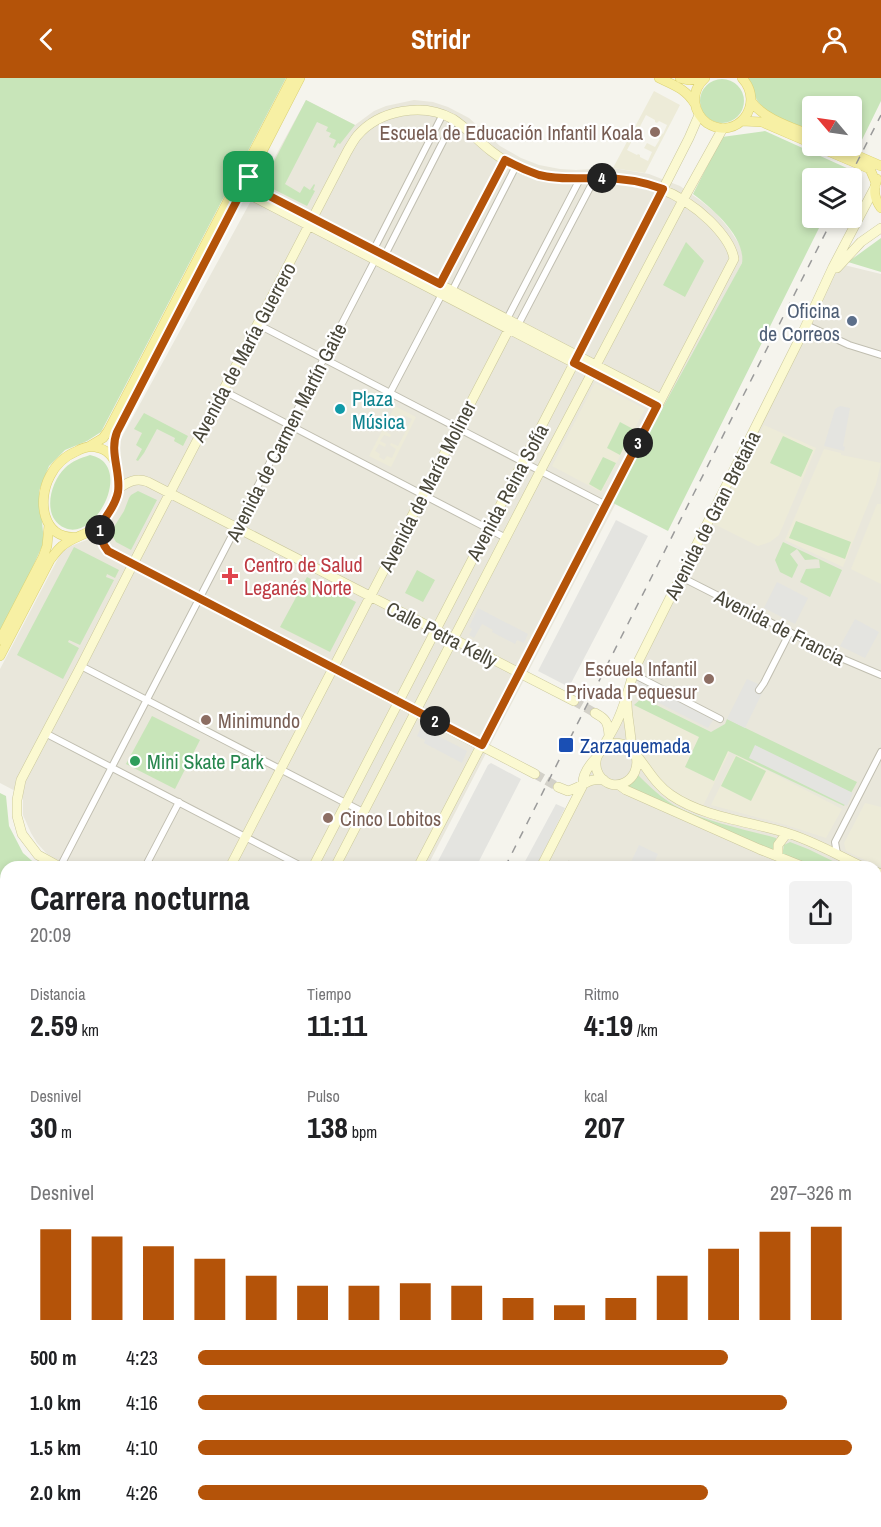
<!DOCTYPE html>
<html lang="es">
<head>
<meta charset="utf-8">
<style>
	:root { --surface:#fff; --page:#f2f2f2; --text:#202124; --muted:#757577; --accent:#b45309 }
	body { margin:0; font-family:"Archivo Narrow",sans-serif; background:var(--page); color:var(--text); height:100vh; display:flex; flex-direction:column; font-size:22px; white-space:nowrap }
	* { box-sizing:border-box; margin:0 }
	p { font-size:20px; color:var(--muted) }
	.icon { flex:none; width:33px; height:33px; fill:none; stroke:currentColor; stroke-width:2; stroke-linecap:round; stroke-linejoin:round }
	.map { position:relative; flex:1; overflow:hidden }
	.drawer { position:absolute; left:0px; top:783px; width:882px; height:666px; display:flex; flex-direction:column; background:var(--surface); border-radius:18px 18px 0 0; box-shadow:0 3px 9px #0003 }
	.drawer>* { flex:none }
	.needle { width:39px; rotate:299deg }
	.fabs { position:absolute; left:802px; top:18px; display:grid; gap:12px }
	.fabs a { display:grid; place-items:center; width:60px; height:60px; border-radius:6px; background:var(--surface); box-shadow:0 3px 9px #0003; font-size:30px }
	.pin { position:absolute; display:grid; place-items:center; width:51px; height:51px; color:#fff; margin:-26px; border-radius:12px; box-shadow:0 3px 9px #0006 }
	.km { position:absolute; width:30px; height:30px; margin:-15px; border-radius:50%; background:#222; color:#fff; font-size:16px; line-height:30px; text-align:center }
	.round { display:grid; place-items:center; flex:none; width:63px; height:63px; border-radius:6px; background:var(--page) }
	.summary { display:flex; align-items:center; justify-content:space-between; height:102px; padding:0 30px }
	h1 { font-size:33px; font-weight:800; line-height:45px }
	.metrics { display:grid; grid-template-columns:repeat(3,1fr); gap:9px; height:102px; padding:6px 30px }
	.metrics div { display:grid; align-content:center }
	.metrics b { font-size:30px; font-weight:800 }
	.metrics small { font-size:16px; font-weight:400 }
	.metrics p { font-size:16px }
	.chart { height:168px; padding:12px 30px }
	.chart p { display:flex; justify-content:space-between }
	.chart svg { width:100%; height:108px; margin-top:6px; stroke:var(--accent); stroke-width:6 }
	ul { padding:0 30px; list-style:none; font-size:20px }
	li { display:grid; grid-template-columns:96px 72px 1fr; align-items:center; height:45px }
	li i { height:15px; border-radius:8px; background:var(--accent) }
	header { display:flex; justify-content:space-between; align-items:center; height:78px; padding:0 30px; background:var(--accent); color:#fff; font-size:27px; font-weight:800 }
	.map>svg:first-child { display:block }
</style>
</head>
<body>
<header><svg class="icon" aria-label="back" viewBox="0 0 24 24"><path d="M15 5l-7 7 7 7"/></svg>Stridr<svg class="icon" aria-label="person" viewBox="0 0 24 24"><circle cx="12" cy="8" r="4"/><path d="M4 21q1-7 8-7t8 7"/></svg></header>
<div class="map">
<svg width="881" height="1449" viewBox="0 0 881 1449">
	<rect width="100%" height="100%" fill="#f5f4ed"/>
	<path fill="#e9e7db" d="M 306,22 L 355,47 L 374,33 L 386,28 L 414,22 L 433,24 L 448,29 L 469,40 L 500,68 L 521,80 L 539,87 L 560,91 L 576,92 L 613,90 L 649,96 L 680,108 L 701,123 L 716,135 L 730,152 L 741,169 L 744,178 L 742,185 L 583,488 L 427,789 L 71,789 L 47,776 L 37,765 L 31,755 L 23,737 L 23,717 L 0,705 L 0,591 L 63,471 L 92,460 L 116,434 L 124,400 L 117,368 Z
		M 840,186 L 881,196 L 881,1449 L 715,1449 L 708,1443 L 876,1443 L 876,789 L 536,789 L 596,685 L 634,594 L 810,237 Z"/>
	<path fill="#f4efda" d="M 0,970 L 6,976 L 6,1274 L 0,1277 Z"/>
	<path fill="#edebd8" fill-rule="evenodd" d="M 654,13 L 680,27 L 645,95 L 613,90 ZM 646,37 L 655,42 L 655,44 L 657,45 L 659,43 L 667,47 L 663,56 L 654,51 L 651,56 L 660,61 L 655,69 L 647,65 L 644,70 L 652,74 L 648,83 L 640,79 L 640,77 L 638,76 L 637,77 L 627,72 L 634,59 L 640,62 L 641,59 L 636,56 Z
		M 595,305 L 645,331 L 601,414 L 552,388 Z
		M 395,328 L 416,339 L 391,389 L 369,378 ZM 403,337 L 412,341 L 398,368 L 391,365 L 390,367 L 396,371 L 392,380 L 387,378 L 384,382 L 379,379 L 380,376 L 375,373 L 379,366 L 385,369 L 386,366 L 380,363 L 384,357 L 390,359 L 391,357 L 385,353 L 388,348 L 395,351 Z
		M 764,347 L 816,370 L 779,457 L 770,464 L 758,468 L 714,446 Z
		M 824,371 L 841,375 L 841,377 L 881,385 L 876,406 L 843,489 L 785,462 Z
		M 877,426 L 881,426 L 881,506 L 851,491 Z
		M 634,627 L 730,673 L 703,728 L 685,721 L 655,697 L 644,683 L 634,652 L 632,632 Z
		M 736,676 L 842,731 L 826,760 L 786,747 L 711,727 Z
		M 865,725 L 881,729 L 881,789 L 871,785 L 846,773 L 844,765 Z
		M 418,1443 L 504,1443 L 509,1449 L 420,1449 Z"/>
	<path fill="#c8e5b9" d="M 0,0 L 286,0 L 101,354 L 87,363 L 65,372 L 49,388 L 39,413 L 44,464 L 29,497 L 0,553 Z
		M 745,0 L 881,0 L 881,23 L 857,72 L 847,68 L 852,68 L 852,28 L 813,28 L 813,53 C 795,45 771,40 759,25 C 753,17 752,7 745,0 Z
		M700 23a22 22 0 1 1 44 0a22 22 0 1 1-44 0Z
		M 306,22 L 355,47 L 340,66 L 338,65 L 335,70 L 333,69 L 336,62 L 329,59 L 331,55 L 326,53 L 328,49 L 317,44 L 285,106 L 300,115 L 304,108 L 310,112 L 314,106 L 315,107 L 313,112 L 315,113 L 307,128 L 267,108 L 267,97 Z
		M 765,53 L 849,91 L 844,100 L 813,100 L 813,140 L 824,140 L 668,453 L 611,424 L 742,185 C 746,159 712,130 693,116 L 722,59 Z
		M 881,160 L 881,194 L 848,184 Z
		M 686,164 L 704,183 L 685,219 L 663,207 Z
		M 144,335 L 188,358 L 183,368 L 174,363 L 175,360 L 157,351 L 144,375 L 138,383 L 136,382 L 142,371 L 136,367 L 142,355 L 134,351 Z
		M 620,344 L 633,351 L 620,377 L 607,370 Z
		M 783,358 L 813,372 L 801,399 L 770,385 Z
		M 90,377 C 135,386 96,464 65,450 C 41,440 50,404 65,390 C 72,383 81,380 90,377 Z
		M 603,379 L 616,385 L 601,413 L 589,406 Z
		M 138,413 L 157,422 L 131,472 L 116,464 L 113,459 L 112,452 L 124,433 L 129,420 L 131,417 Z
		M 796,443 L 851,464 L 845,481 L 789,460 Z
		M 783,464 L 842,492 L 830,519 L 800,504 L 806,491 L 820,490 L 819,481 L 805,482 L 797,471 L 790,476 L 798,487 L 792,500 L 780,494 L 775,482 Z
		M 74,469 L 119,492 L 115,500 L 107,496 L 106,499 L 114,502 L 80,567 L 69,562 L 68,564 L 79,570 L 63,601 L 17,577 Z
		M 417,492 L 435,502 L 423,524 L 405,515 Z
		M 307,499 L 356,524 L 330,574 L 280,549 Z
		M 642,620 L 711,654 L 725,646 L 727,641 L 857,704 L 844,728 L 728,673 L 714,703 L 685,689 L 699,659 L 634,627 Z
		M 152,638 L 200,662 L 175,711 L 126,686 Z
		M 736,678 L 766,693 L 751,723 L 721,708 Z
		M 637,696 C 647,706 657,716 669,724 C 696,742 744,751 776,760 L 776,765 L 773,771 L 769,771 L 626,710 Z
		M 0,715 L 6,718 L 9,748 L 23,775 L 39,789 L 6,789 L 6,905 L 0,900 Z
		M 790,764 L 808,771 L 845,789 L 811,789 L 782,778 L 784,767 Z
		M 111,1443 L 273,1443 L 268,1449 L 107,1449 Z
		M 289,1443 L 374,1443 L 377,1449 L 283,1449 Z
		M 580,1443 L 685,1443 L 692,1449 L 581,1449 Z"/>
	<path fill="#e4e4e0" d="M 840,328 L 850,330 L 843,368 L 845,369 L 844,373 L 824,368 L 835,331 Z
		M 616,442 L 648,458 L 569,609 L 538,593 Z
		M 777,504 L 808,520 L 795,546 L 764,530 Z
		M 478,530 L 528,556 L 524,565 L 517,562 L 515,566 L 492,554 L 493,552 L 482,546 L 474,560 L 469,557 L 472,551 L 469,549 Z
		M 855,541 L 879,554 L 865,580 L 840,568 Z
		M 638,600 L 715,639 L 708,650 L 641,616 L 638,612 Z
		M 747,601 L 765,609 L 745,650 L 727,641 Z
		M 421,649 L 467,673 L 462,685 L 424,665 L 425,662 L 417,658 Z
		M 755,667 L 853,715 L 847,728 L 749,680 Z
		M 491,685 L 521,701 L 476,789 L 435,789 L 488,687 Z
		M 556,726 L 565,730 L 536,789 L 522,789 Z
		M 639,767 L 658,776 L 652,789 L 636,789 L 630,786 Z
		M 0,1082 L 6,1087 L 6,1197 L 0,1194 Z"/>
	<g fill="none" stroke-linecap="round" stroke-linejoin="round">
		<path stroke="#d3d1c9" stroke-width="9" stroke-dasharray="9 4.5" stroke-linecap="butt" d="M 574,623 L 595,635
			M 535,696 L 558,709"/>
		<defs>
			<path id="street" d="M 374,171 L 443,36
				M 385,177 L 454,42
				M 440,206 L 505,82
				M 452,213 L 516,88
				M 507,241 L 580,101
				M 257,246 L 606,427
				M 518,247 L 595,100
				M 806,247 L 849,267 L 881,277
				M 222,312 L 506,460
				M 390,315 L 442,216
				M 681,499 L 841,580 L 881,597
				M 81,588 L 363,734
				M 633,596 L 720,641
				M 759,612 L 764,605 L 790,554
				M 45,655 L 303,789
				M 837,776 L 835,764 L 881,674
				M 569,787 L 572,789
				M 60,789 L 376,180
				M 145,789 L 179,724
				M 876,899 L 881,901
				M 876,958 L 881,959
				M 876,980 L 881,978
				M 876,1406 L 881,1410
				M 51,1443 L 55,1443
				M 511,1443 L 516,1449
				M 0,1444 L 12,1449
				M 76,1449 L 79,1443
				M 272,1449 L 277,1443"/>
			<path id="secondary" d="M 249,99 L 254,110 L 661,321
				M 239,118 L 248,116 L 256,120 L 657,328
				M 837,190 L 861,164 L 881,150
				M 118,411 C 128,404 136,399 148,404 L 574,623
				M 101,445 L 100,460 L 108,473 L 535,696
				M 627,625 C 627,641 632,656 631,671
				M 595,635 C 606,641 608,644 609,657
				M 603,670 C 611,664 620,664 629,669 C 644,683 652,704 671,717 C 703,739 746,743 784,754 C 812,762 837,777 863,789
				M 636,678 C 642,702 613,718 599,697 C 596,692 595,685 597,679 C 599,675 602,672 604,667 C 609,658 615,649 619,639 C 627,621 630,603 637,586 L 801,258 L 833,189 L 875,109
				M 619,707 L 626,712 L 759,771 L 804,789
				M 558,709 L 568,713 C 583,709 588,699 604,702
				M 778,778 L 778,767 L 787,755
				M 60,789 L 38,777 L 22,756 L 17,738 L 17,722 L 21,702 L 81,588 L 133,486 L 347,74 C 350,69 353,63 357,58 C 379,32 423,24 453,41 C 467,50 478,63 491,73 C 505,84 523,93 540,97 C 560,102 579,100 599,100 C 643,101 678,112 710,143 C 720,153 732,167 734,181 L 418,789
				M 230,789 L 509,251
				M 313,789 L 570,293 L 689,60 L 699,37
				M 335,789 L 545,384 L 683,122 L 723,50
				M 541,789 L 583,707 C 582,697 590,686 597,679
				M 876,794 L 881,796
				M 876,816 L 881,817
				M 876,1225 L 881,1215
				M 0,1329 L 6,1339
				M 0,1343 L 6,1357
				M 6,1366 L 4,1372 L 6,1380
				M 44,1443 L 47,1449
				M 745,1449 L 749,1443
				M 756,1449 L 760,1443"/>
			<path id="primary" d="M 659,0 C 674,7 686,11 695,26
				M 680,0 L 689,2 L 701,0
				M 705,0 C 697,7 694,16 695,25 C 696,33 701,41 707,45 C 737,64 766,26 742,0
				M 751,23 C 763,41 794,50 813,58
				M 742,43 L 762,44 L 813,66
				M 816,68 L 870,91 L 876,105
				M 835,68 L 881,88
				M 877,101 C 873,112 874,120 881,130
				M 88,369 L 103,360 L 108,353 L 292,0
				M 116,385 L 114,365 L 117,355 L 300,0
				M 0,562 L 43,479 L 47,468 L 49,447
				M 0,578 L 50,482 C 54,477 57,472 62,468 C 70,461 81,458 90,453 C 111,441 122,417 118,394 C 116,383 110,373 99,370 C 91,367 84,369 77,373 C 65,378 56,386 50,398 C 37,422 42,462 77,459
				M 0,911 L 6,916
				M 0,929 L 6,934
				M 574,1443 L 576,1449
				M 693,1443 L 700,1449"/>
		</defs>
		<use href="#street" stroke="#c0beb0" stroke-width="8"/>
		<use href="#secondary" stroke="#cbc89c" stroke-width="10"/>
		<use href="#primary" stroke="#dbd274" stroke-width="10"/>
		<use href="#street" stroke="#fff" stroke-width="6"/>
		<use href="#secondary" stroke="#fbf9d1" stroke-width="9"/>
		<use href="#primary" stroke="#f7f0a4" stroke-width="9"/>
		<path stroke="#9a9a9a" stroke-width="1.5" stroke-dasharray="8 8" stroke-linecap="butt" d="M 849,100 L 881,37
			M 505,789 L 833,140
			M 407,1443 L 408,1449"/>
	</g>
	<g fill="none" stroke-linecap="round" stroke-linejoin="round">
		<defs>
			<path id="route" d="M 505,82 C 516,88 527,93 539,97 C 559,102 579,100 599,100 C 621,100 642,103 663,111 L 574,285 L 657,328 L 482,667 L 108,473 C 87,445 113,441 118,414 C 121,394 109,374 117,354 L 249,99 L 254,110 L 440,206 Z"/>
		</defs>
		<use href="#route" stroke="#fff" stroke-width="12"/>
		<use href="#route" stroke="#b45309" stroke-width="8"/>
	</g>
	<g fill="#8d6e63" stroke="#fff" stroke-width="2">
		<circle cx="655" cy="54" r="6"/>
		<circle cx="709" cy="601" r="6"/>
		<circle cx="206" cy="642" r="6"/>
		<circle cx="328" cy="740" r="6"/>
	</g>
	<circle fill="#5c6f8a" stroke="#fff" stroke-width="2" cx="852" cy="243" r="6"/>
	<circle fill="#0f9aa8" stroke="#fff" stroke-width="2" cx="340" cy="331" r="6"/>
	<path fill="#e0444e" stroke="#fff" stroke-width="2" d="M227 489h6v6h6v6h-6v6h-6v-6h-6v-6h6z"/>
	<rect fill="#1a4fb4" stroke="#fff" stroke-width="2" x="558" y="659" width="16" height="16" rx="3"/>
	<circle fill="#2e9e5b" stroke="#fff" stroke-width="2" cx="135" cy="683" r="6"/>
	<g text-anchor="middle" dominant-baseline="central" stroke-width="4.5" stroke-linejoin="round" paint-order="stroke">
		<g font-size="20" fill="#785e54" stroke="#fff" text-anchor="end">
			<text x="643" y="54">Escuela de Educación Infantil Koala</text>
			<text x="697" y="590">Escuela Infantil<tspan x="697" dy="23">Privada Pequesur</tspan></text>
			<text x="218" y="642" text-anchor="start">Minimundo</text>
			<text x="340" y="740" text-anchor="start">Cinco Lobitos</text>
		</g>
		<g font-size="20" fill="#4e5e75" stroke="#fff" text-anchor="end">
			<text x="840" y="232">Oficina<tspan x="840" dy="23">de Correos</tspan></text>
		</g>
		<g font-size="20" fill="#49473a" stroke="#fff">
			<text transform="translate(243 274) rotate(-62)">Avenida de María Guerrero</text>
			<text transform="translate(286 354) rotate(-63)">Avenida de Carmen Martín Gaite</text>
			<text transform="translate(427 408) rotate(-63)">Avenida de María Moliner</text>
			<text transform="translate(507 414) rotate(-62)">Avenida Reina Sofía</text>
			<text transform="translate(712 437) rotate(-63)">Avenida de Gran Bretaña</text>
			<text transform="translate(780 549) rotate(27)">Avenida de Francia</text>
			<text transform="translate(442 556) rotate(27)">Calle Petra Kelly</text>
		</g>
		<g font-size="20" fill="#0d838f" stroke="#fff" text-anchor="start">
			<text x="352" y="320">Plaza<tspan x="352" dy="23">Música</tspan></text>
		</g>
		<g font-size="20" fill="#be3a42" stroke="#fff" text-anchor="start">
			<text x="244" y="486">Centro de Salud<tspan x="244" dy="23">Leganés Norte</tspan></text>
		</g>
		<g font-size="20" fill="#164399" stroke="#fff" text-anchor="start">
			<text x="580" y="667">Zarzaquemada</text>
		</g>
		<g font-size="20" fill="#27864d" stroke="#fff" text-anchor="start">
			<text x="147" y="683">Mini Skate Park</text>
		</g>
	</g>
</svg>
<div class="fabs">
<a><svg class="needle" viewBox="-14 -14 28 28"><path d="M0-13l5 13h-10z" fill="#e53935"/><path d="M0 13l5-13h-10z" fill="#757577"/></svg></a>
<a><svg class="icon" aria-label="layers" viewBox="0 0 24 24"><path d="M12 4l9 5-9 5-9-5zM3 14l9 5 9-5"/></svg></a>
</div>
<div class="pin" style="left:249px;top:99px;background:#1e9e55"><svg class="icon" aria-label="arrive" viewBox="0 0 24 24"><path d="M6 21V4h12l-3 4 3 4H6"/></svg></div>
<b class="km" style="left:100px;top:452px">1</b>
<b class="km" style="left:435px;top:643px">2</b>
<b class="km" style="left:638px;top:365px">3</b>
<b class="km" style="left:602px;top:100px">4</b>
<section class="drawer">
<div class="summary"><div><h1>Carrera nocturna</h1><p>20:09</p></div><a class="round"><svg class="icon" aria-label="share" viewBox="0 0 24 24"><path d="M12 15V3M7 8l5-5 5 5M5 13v7h14v-7"/></svg></a></div>
<div class="metrics">
<div><p>Distancia</p><b>2.59<small> km</small></b></div>
<div><p>Tiempo</p><b>11:11</b></div>
<div><p>Ritmo</p><b>4:19<small> /km</small></b></div>
</div>
<div class="metrics">
<div><p>Desnivel</p><b>30<small> m</small></b></div>
<div><p>Pulso</p><b>138<small> bpm</small></b></div>
<div><p>kcal</p><b>207</b></div>
</div>
<div class="chart"><p><span>Desnivel</span>297–326 m</p>
<svg viewBox="0 0 160 44" preserveAspectRatio="none"><path d="M5 44V7M15 44V10M25 44V14M35 44V19M45 44V26M55 44V30M65 44V30M75 44V29M85 44V30M95 44V35M105 44V38M115 44V35M125 44V26M135 44V15M145 44V8M155 44V6"/></svg>
</div>
<ul>
<li><b>500 m</b>4:23<i style="width:81%"></i></li>
<li><b>1.0 km</b>4:16<i style="width:90%"></i></li>
<li><b>1.5 km</b>4:10<i style="width:100%"></i></li>
<li><b>2.0 km</b>4:26<i style="width:78%"></i></li>
</ul>
</section>
</div>
</body>
</html>
